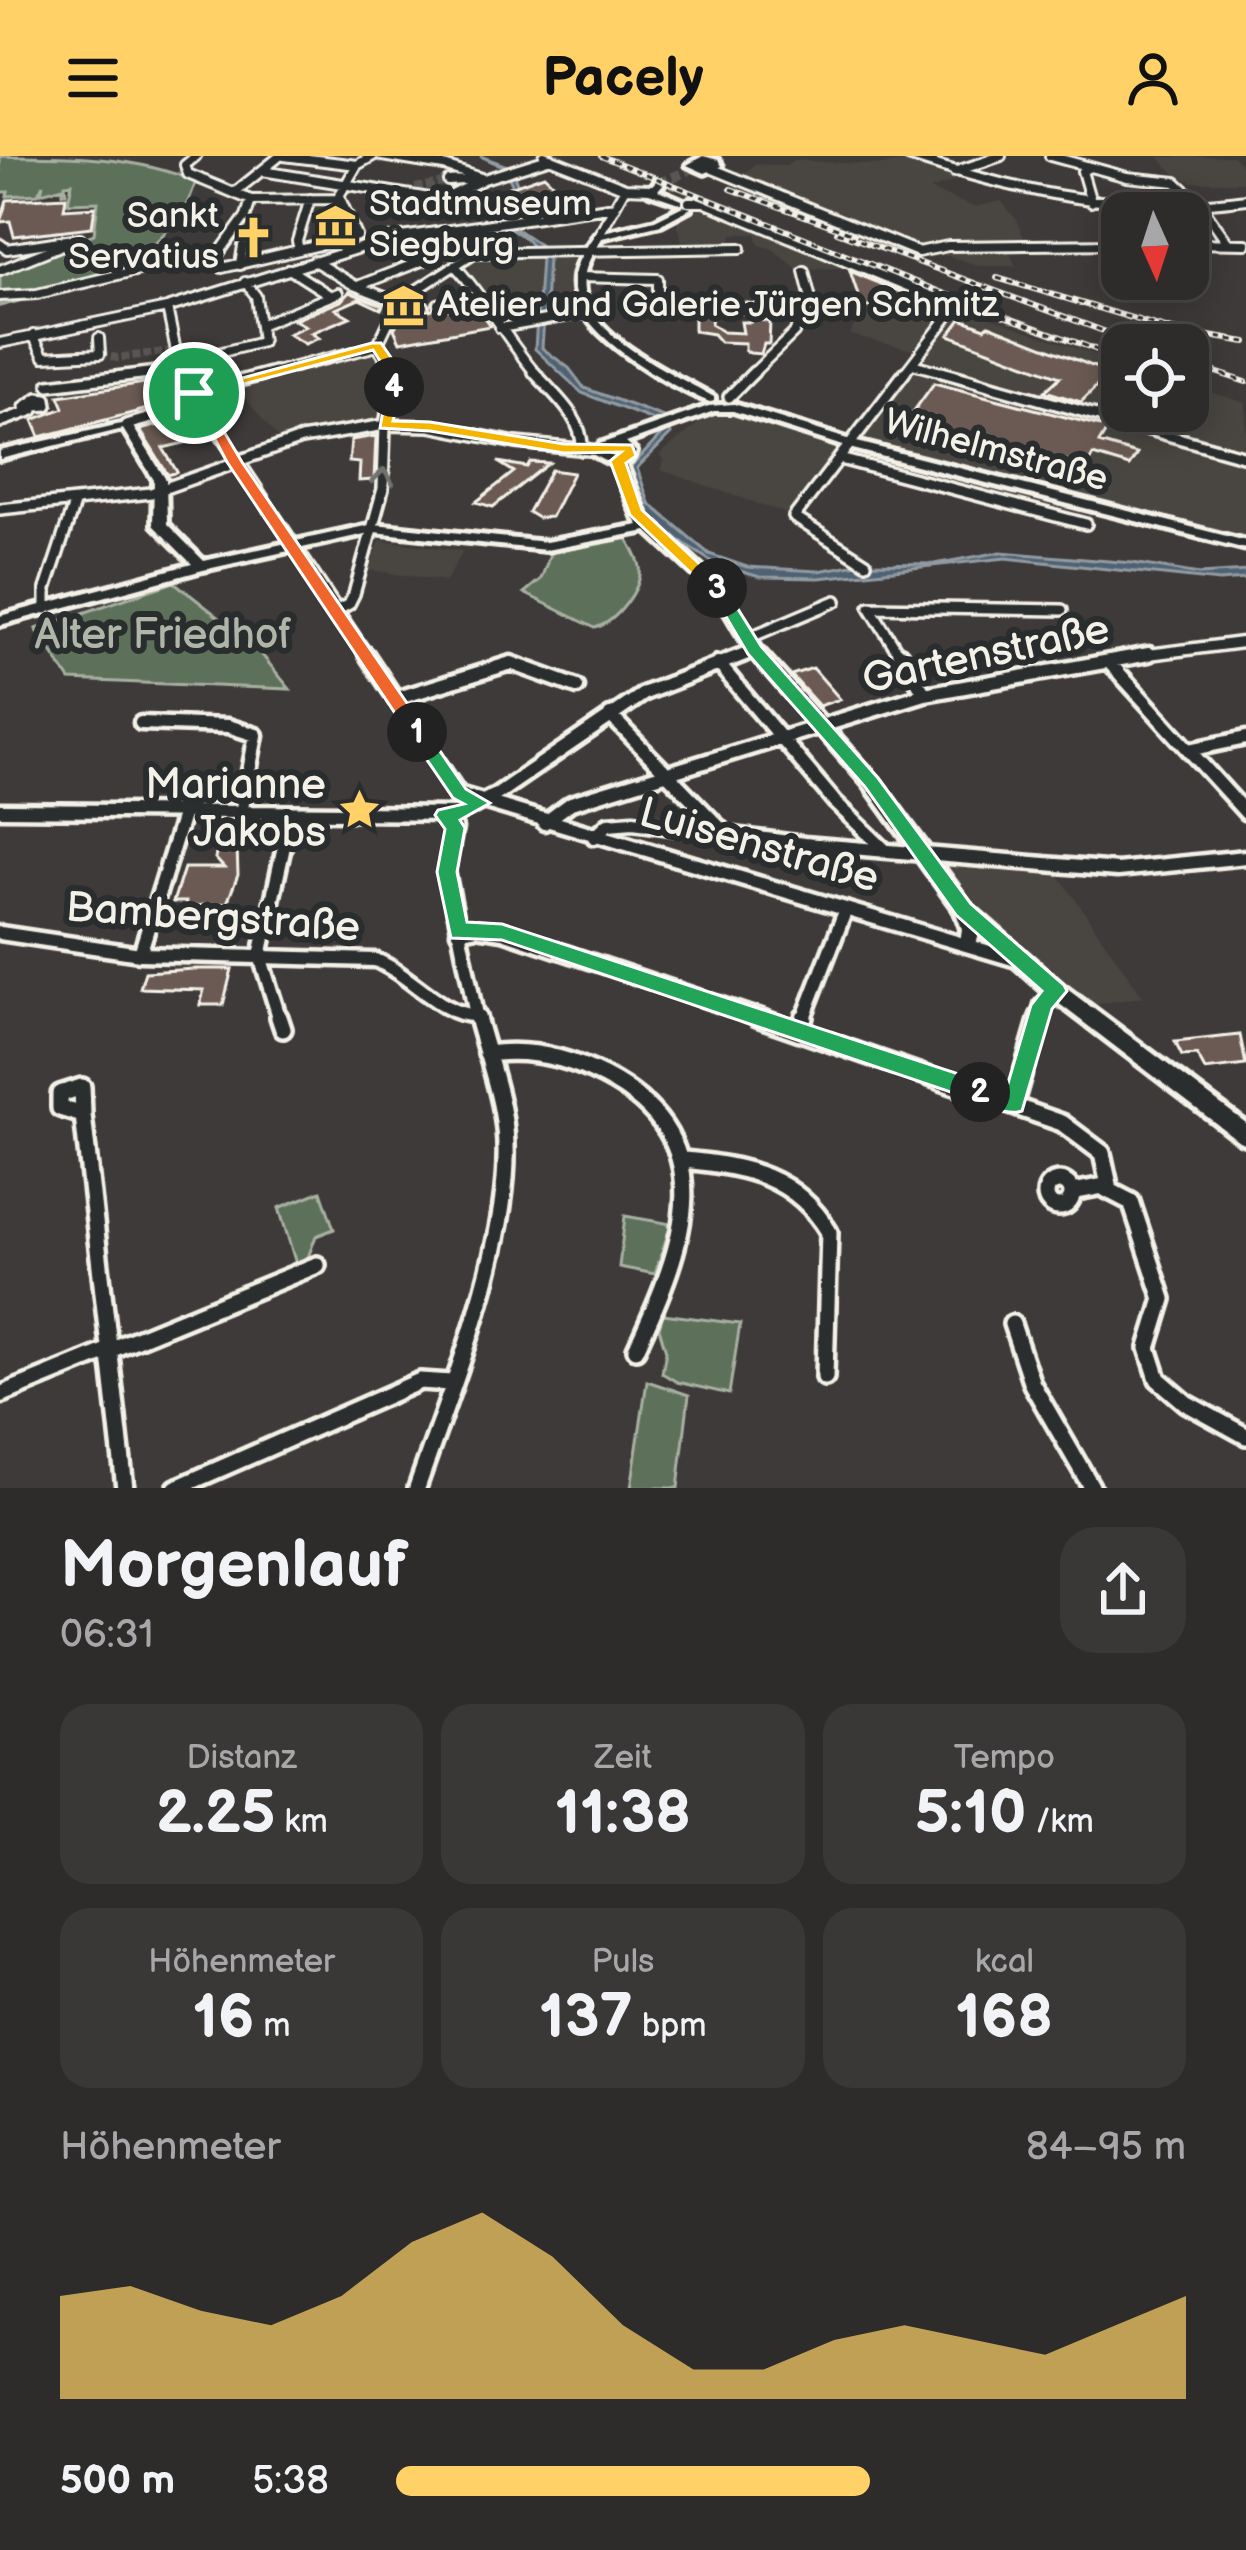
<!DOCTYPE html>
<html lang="de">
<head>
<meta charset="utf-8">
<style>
	:root { --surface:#2e2c2b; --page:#3a3837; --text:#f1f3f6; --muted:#a7a7a9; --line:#494847; --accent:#ffd166 }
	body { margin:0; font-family:"Balsamiq Sans",sans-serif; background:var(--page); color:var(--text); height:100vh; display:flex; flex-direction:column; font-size:45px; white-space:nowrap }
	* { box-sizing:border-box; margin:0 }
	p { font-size:39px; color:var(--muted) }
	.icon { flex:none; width:66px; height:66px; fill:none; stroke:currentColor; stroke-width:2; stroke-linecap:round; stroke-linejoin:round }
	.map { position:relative; height:1332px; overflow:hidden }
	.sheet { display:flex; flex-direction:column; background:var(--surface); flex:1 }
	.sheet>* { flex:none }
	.needle { width:78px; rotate:177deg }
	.buttons { position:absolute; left:1101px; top:36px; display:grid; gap:24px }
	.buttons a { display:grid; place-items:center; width:108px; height:108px; border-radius:24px; background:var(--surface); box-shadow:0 6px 30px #0003,0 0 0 3px var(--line); font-size:60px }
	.pin { position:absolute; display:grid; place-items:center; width:102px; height:102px; color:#fff; margin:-51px; border:6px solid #fff; border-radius:50%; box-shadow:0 3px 12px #0007 }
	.km { position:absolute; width:60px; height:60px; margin:-30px; border-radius:50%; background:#222; color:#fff; font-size:33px; line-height:60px; text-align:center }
	.round { display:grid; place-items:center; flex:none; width:126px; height:126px; border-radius:36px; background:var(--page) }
	.headline { display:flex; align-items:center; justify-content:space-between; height:204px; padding:0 60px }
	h1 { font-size:66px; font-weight:600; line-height:90px }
	.stats { display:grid; grid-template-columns:repeat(3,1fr); gap:18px; height:204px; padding:12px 60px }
	.stats div { display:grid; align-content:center; border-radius:30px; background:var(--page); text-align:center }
	.stats b { font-size:60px; font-weight:600 }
	.stats small { font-size:33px; font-weight:400 }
	.stats p { font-size:33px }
	.chart { height:336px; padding:24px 60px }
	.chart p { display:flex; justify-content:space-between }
	.chart svg { width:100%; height:216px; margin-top:12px; fill:var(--accent); opacity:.7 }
	ul { padding:0 60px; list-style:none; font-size:39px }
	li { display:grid; grid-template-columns:192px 144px 1fr; align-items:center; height:90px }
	li i { height:30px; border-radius:15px; background:var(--accent) }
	header { display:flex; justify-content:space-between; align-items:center; height:156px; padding:0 60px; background:var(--accent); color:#111; font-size:54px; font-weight:600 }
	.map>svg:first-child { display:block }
</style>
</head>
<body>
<header><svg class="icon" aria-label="menu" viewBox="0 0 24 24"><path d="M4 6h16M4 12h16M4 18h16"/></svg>Pacely<svg class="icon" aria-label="person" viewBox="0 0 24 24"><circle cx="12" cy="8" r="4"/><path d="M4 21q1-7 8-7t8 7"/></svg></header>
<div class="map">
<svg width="1246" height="1332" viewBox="0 0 1246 1332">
	<rect width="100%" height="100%" fill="#3d3a39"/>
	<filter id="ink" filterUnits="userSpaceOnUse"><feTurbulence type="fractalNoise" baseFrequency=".00833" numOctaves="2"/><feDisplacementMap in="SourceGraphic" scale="24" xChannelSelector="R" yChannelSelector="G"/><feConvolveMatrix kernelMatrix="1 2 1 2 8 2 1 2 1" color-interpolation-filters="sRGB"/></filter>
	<g filter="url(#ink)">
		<path fill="#4a4440" d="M 1232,0 L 1246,12 L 1246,26 L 1192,26 L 1177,20 L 1158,1 Z
			M 795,4 L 881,9 L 912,4 L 963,22 L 930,34 L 974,51 L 1001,45 L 1017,64 L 1028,91 L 1007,91 L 1016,110 L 981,110 L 904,87 L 741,21 L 755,8 L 786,10 Z
			M 702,47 L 948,147 L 1122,208 L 1122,255 L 1188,255 L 1188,229 L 1246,247 L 1246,386 L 859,288 L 925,197 L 850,179 L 862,151 L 849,112 L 797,113 L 773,93 L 759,89 L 756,78 L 732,78 L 731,90 L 683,90 L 676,62 Z
			M 575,98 L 570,125 L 573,157 L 504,161 L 470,117 L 470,106 L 486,99 Z
			M 368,193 L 391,219 L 382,266 L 346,269 L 281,286 L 235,230 Z
			M 711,257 L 732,257 L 844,290 L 787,358 L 661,314 L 664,304 L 659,299 Z
			M 380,384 L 463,395 L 446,425 L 369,414 Z
			M 956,703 L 1056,715 L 1143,841 L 1085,850 L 990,771 L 941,719 L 940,708 Z"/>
		<path fill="#5b6f5a" stroke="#a8b0a1" stroke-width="3" d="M 0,0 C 68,0 138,0 196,26 L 184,57 L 153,89 L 141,113 L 0,150 L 0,116 L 94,78 L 98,46 L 68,47 L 72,27 L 65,28 L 66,37 L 62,37 L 63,31 L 41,37 L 43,28 L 38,38 L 7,40 L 8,36 L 0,36 Z
			M 627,382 C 631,390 639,402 640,411 C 643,431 617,466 595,472 L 524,437 L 541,423 L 552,393 Z
			M 174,426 L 253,488 L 290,533 L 70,524 L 36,473 Z
			M 321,1035 L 334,1073 L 316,1080 L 307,1104 L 296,1108 L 279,1052 Z
			M 625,1060 L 671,1068 L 655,1118 L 619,1111 Z
			M 663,1158 L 740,1168 L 729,1238 L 677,1226 L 662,1217 L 666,1195 L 659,1172 Z
			M 647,1225 L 689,1239 L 678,1332 L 631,1332 Z"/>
		<path fill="#506273" stroke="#929ba2" stroke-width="3" d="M 480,0 L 510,11 L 518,29 L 499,47 L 502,63 L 540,89 L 548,104 L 542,192 L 569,212 L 584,232 L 666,262 L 671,278 L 637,312 L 649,347 L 709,398 L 747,411 L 818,415 L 863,407 L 934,408 L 1001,396 L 1133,407 L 1199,418 L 1246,415 L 1246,423 L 1219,425 L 1006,402 L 819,422 L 760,421 L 715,408 L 679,384 L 645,354 L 631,311 L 664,276 L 658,266 L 582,237 L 535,193 L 541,102 L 525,82 L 497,64 L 492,46 L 512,28 L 504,11 Z"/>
		<path fill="#6a5a52" stroke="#f4f1e8" stroke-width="3" d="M 544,19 L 562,36 L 555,37 L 567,49 L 529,54 L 507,32 Z
			M 66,41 L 64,53 L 95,51 L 92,71 L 14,80 L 10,65 L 0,66 L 7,44 Z
			M 850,115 L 908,139 L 897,151 L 862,151 Z
			M 349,136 L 383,149 L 381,153 L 359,143 L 336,153 L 350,161 L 311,177 L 319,182 L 305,188 L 288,178 L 306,170 L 294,164 L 341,145 Z
			M 472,144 L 490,170 L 400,186 L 394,173 L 399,164 L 432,153 L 457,153 Z
			M 694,155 L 712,156 L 711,168 L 723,176 L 743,177 L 741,166 L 750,166 L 748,161 L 770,166 L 769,188 L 764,188 L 761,198 L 750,197 L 745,195 L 745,187 L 720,186 L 713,178 L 694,175 Z
			M 961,163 L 985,172 L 989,169 L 1110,217 L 1081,246 L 1045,235 L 1060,221 L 949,179 Z
			M 171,223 L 186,243 L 40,281 L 33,264 L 64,252 L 59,240 Z
			M 934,227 L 1108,272 L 1099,287 L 1137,298 L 1129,310 L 1093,299 L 1087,310 L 1014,291 L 1009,299 L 937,280 L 933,286 L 920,283 L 925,275 L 903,270 Z
			M 195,259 L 209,281 L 163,292 L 177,316 L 168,319 L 140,274 Z
			M 376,280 L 374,324 L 359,325 L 360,307 L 349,306 L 351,284 Z
			M 498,306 L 527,311 L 530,306 L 549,307 L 493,351 L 476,346 L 514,316 Z
			M 551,314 L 573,317 L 551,361 L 538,362 L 528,356 Z
			M 813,512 L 840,543 L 819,550 L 791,519 Z
			M 218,690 L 237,691 L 238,719 L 227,747 L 185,751 L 186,746 L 173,746 L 184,712 L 224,712 L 215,702 Z
			M 195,813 L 232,813 L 223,849 L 200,849 L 204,834 L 140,832 L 145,816 Z
			M 1240,879 L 1246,909 L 1205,914 L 1197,899 L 1182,900 L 1175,886 Z"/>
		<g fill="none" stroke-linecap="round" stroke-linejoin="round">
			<path stroke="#585553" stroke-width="8" stroke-dasharray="8 3" stroke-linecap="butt" d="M 415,32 L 448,25
				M 100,198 L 117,202 L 172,195"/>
			<path stroke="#585553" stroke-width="10" stroke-dasharray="10 4.5" stroke-linecap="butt" d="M 659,27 L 690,14"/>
			<defs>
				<path id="street-far3" d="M 284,0 L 357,9
					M 382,0 L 444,10 L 484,23
					M 544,0 L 625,32 L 651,33
					M 908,0 C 1020,37 1128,60 1246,43
					M 1050,0 L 1127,21 L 1176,26 L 1202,50 L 1228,87
					M 357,9 L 373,0
					M 1088,12 L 1082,15 L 1091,46
					M 713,13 L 918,96 L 948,90 L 1122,88
					M 262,15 L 442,44
					M 954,16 L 1001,0
					M 448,25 L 477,23
					M 235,36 L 280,0
					M 251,44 L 340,43
					M 442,44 L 484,23 L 551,2
					M 689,46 L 704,46 L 956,150 L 903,219
					M 598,80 L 625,32
					M 337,85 L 357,80 L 339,40 L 357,9
					M 1188,87 L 1246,88
					M 0,88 L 7,93 L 80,82 L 0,114
					M 299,94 L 297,85 L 310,43
					M 474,97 L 741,92
					M 314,105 L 354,129 L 398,146
					M 240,109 L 243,90
					M 222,112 L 337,85 L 348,95
					M 457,112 C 488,146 507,185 537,219
					M 289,113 L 331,140
					M 577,121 L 658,123 L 658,136 L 664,141 L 803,160
					M 360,129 L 450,94
					M 0,140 L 37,138 L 147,112 L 212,107 L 246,60 L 251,44 L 188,18 L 185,9 L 196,0
					M 438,148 L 456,145
					M 167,152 L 181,219
					M 392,157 L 424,150
					M 262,168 L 338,137
					M 500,172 L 586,157
					M 33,179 L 44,201 L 100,198 L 99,182
					M 0,187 L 167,152 L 388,83 L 615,50
					M 377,190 L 398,146 L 474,97
					M 377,190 L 396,219
					M 174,208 L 262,186 L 256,140 L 245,126
					M 916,209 L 953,219
					M 131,219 L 177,214
					M 263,219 L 377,190
					M 751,219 L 794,177 L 811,143 L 804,115"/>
				<path id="street-far2" d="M 179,216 L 368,501
					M 534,216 C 554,239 584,262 582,294
					M 942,216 L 1246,301
					M 49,229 L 157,216
					M 194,237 L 274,216
					M 729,241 L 754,216
					M 38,242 L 46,243 L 47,249 L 25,251 Z
					M 0,266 L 33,254
					M 126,269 L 201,248
					M 840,303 L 1086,368
					M 235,306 L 301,283 L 385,269 L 430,270 L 516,287 L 600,295
					M 0,353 L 151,337 L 236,307
					M 866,407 L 794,361 L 905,216
					M 870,451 L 1062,454
					M 870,451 L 901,501
					M 46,453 L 46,433 L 74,348
					M 336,455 L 349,448 L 354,438 L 383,333 L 385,269 L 394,216
					M 748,482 L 836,445
					M 737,501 L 754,494
					M 1129,501 L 1246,486"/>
				<path id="street-far1" d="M 366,498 L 459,638 L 1013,803
					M 900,498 L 925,538
					M 1109,506 L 1246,657
					M 718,507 L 835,646 L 885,694
					M 395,543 L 511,507 L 577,531
					M 610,559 L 724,676
					M 141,567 L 228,570 L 256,579 L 241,657
					M 1189,594 L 1246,582
					M 0,654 L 458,658 L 497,638 L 645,537 L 745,498
					M 445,659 L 455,672 L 447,715 L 477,864
					M 544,667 L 571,647 L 925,538 L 1149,498
					M 594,681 L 608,668 L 633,666 L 804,688 L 1117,714 L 1246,701
					M 458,776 L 477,772 L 503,776 L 766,864
					M 0,777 L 140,798 L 375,804 C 408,816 442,861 476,859
					M 140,798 L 184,656
					M 280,864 L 260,800 L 291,658
					M 803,864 L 846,753
					M 1038,864 L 1042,849 L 1056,835"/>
				<path id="street" d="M 279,861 L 283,873
					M 757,861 L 1062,967 L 1102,997 L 1109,1029 L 1072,1036
					M 800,872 L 804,861
					M 487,898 C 528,892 567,901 604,920 C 726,983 684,1091 636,1193
					M 82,931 L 83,959 L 60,952 L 60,938 Z
					M 1014,947 L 1039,861
					M 83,959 L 125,1332
					M 684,1004 C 745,1010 796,1020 829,1076 L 825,1221
					M1046 1038a13 13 0 1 1 26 0a13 13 0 1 1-26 0Z
					M 1106,1033 L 1131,1046 L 1163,1143 L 1148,1192 L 1158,1223 L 1186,1247 L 1246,1280
					M 1012,1168 L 1032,1228 L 1092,1332
					M 0,1239 L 317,1109
					M 176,1332 L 420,1225 L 451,1227
					M 417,1332 C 451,1232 522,1063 503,959 C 498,926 485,893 477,861"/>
				<path id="secondary" d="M 703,0 L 718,4 L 722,10 L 705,17 L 687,9 Z
					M 656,25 L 664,27 L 658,34 L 682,44 L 682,48 L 649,37 L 647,35 Z
					M 683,50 L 691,52 L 661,68 L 602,82 C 592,98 581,115 584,135 C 591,183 677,219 714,241 L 714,245 L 710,246 C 670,230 585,183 575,138 C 569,115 583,96 595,78 L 655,64 Z
					M 734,248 L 857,286 L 1246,385 L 1246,393 L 849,292 L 733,255 L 714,255 L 626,287 L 636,296 L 630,306 L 625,307 L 647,361 L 725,432 L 760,491 L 878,623 L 970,749 L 1063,830 L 1246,967 L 1246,988 L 1239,985 L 1049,840 L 979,778 L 975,792 L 969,794 L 963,792 L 960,787 L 962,773 L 956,756 L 866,631 L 749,497 L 714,437 L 647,375 L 546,394 L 374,376 L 203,414 L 0,469 L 0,460 L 192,408 L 153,369 L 154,324 L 123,273 L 0,303 L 0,295 L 130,266 L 166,324 L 167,368 L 204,405 L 374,368 L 546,386 L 639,369 L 635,363 L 613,309 L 594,299 L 600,288 L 709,250 ZM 615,291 L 623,297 L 622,300 L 614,301 L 607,298 L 609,293 Z"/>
			</defs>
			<use href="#street-far3" stroke="#f4f1e8" stroke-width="14"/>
			<use href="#street-far2" stroke="#f4f1e8" stroke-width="16"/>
			<use href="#street-far1" stroke="#f4f1e8" stroke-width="21"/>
			<use href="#street" stroke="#f4f1e8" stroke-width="24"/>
			<use href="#secondary" stroke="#f4f1e8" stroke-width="10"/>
			<use href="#street-far3" stroke="#2a2d2e" stroke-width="8"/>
			<use href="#street-far2" stroke="#2a2d2e" stroke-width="9"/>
			<use href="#street-far1" stroke="#2a2d2e" stroke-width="12"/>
			<use href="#street" stroke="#2a2d2e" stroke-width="15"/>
			<use href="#secondary" fill="#2a2d2e" fill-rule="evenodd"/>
			<defs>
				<path id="rail" d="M 601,0 L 960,144 L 1122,203
					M 731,33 L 854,78
					M 837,76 L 1141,189
					M 997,122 L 1172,174 L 1246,186
					M 1188,207 L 1246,226"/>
			</defs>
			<use href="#rail" stroke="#f4f1e8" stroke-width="6"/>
			<use href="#rail" stroke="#2a2d2e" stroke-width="3" stroke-dasharray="6" stroke-linecap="butt"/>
		</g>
		<defs><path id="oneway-chevron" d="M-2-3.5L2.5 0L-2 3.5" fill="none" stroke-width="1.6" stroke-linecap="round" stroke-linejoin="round" transform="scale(3)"/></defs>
		<use stroke="#71726f" href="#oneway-chevron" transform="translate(383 321) rotate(-83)"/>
	</g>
	<path fill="#f0652b" stroke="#fff" stroke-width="3" d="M 189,234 L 201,237 L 242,306 L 424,572 L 424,581 L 411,581 L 227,306 Z"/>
	<path fill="#22a559" stroke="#fff" stroke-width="3" d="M 417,570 L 424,572 L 466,633 L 490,647 L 460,664 L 465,672 L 457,716 L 467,766 L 502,768 L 980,925 L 992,936 L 989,943 L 980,946 L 502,784 L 451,782 L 437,716 L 445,673 L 435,659 L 438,654 L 464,648 L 453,642 L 408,576 Z"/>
	<path fill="#22a559" stroke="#fff" stroke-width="3" d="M 717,427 L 723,429 L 761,490 L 878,622 L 971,748 L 1064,829 L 1067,835 L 1052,853 L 1022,955 C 1008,960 976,948 969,936 L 980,925 L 1006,934 L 1031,849 L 1042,835 L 956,759 L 865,631 L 748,498 L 709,432 Z"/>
	<path fill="#f5b400" stroke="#fff" stroke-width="3" d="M 394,227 L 401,231 L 393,265 L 430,266 L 564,288 L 632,289 L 636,300 L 626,307 L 642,354 L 725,432 L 711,436 L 630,359 L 610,305 L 621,296 L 564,297 L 430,275 L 380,272 L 387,231 Z"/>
	<path fill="#f5b400" stroke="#fff" stroke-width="3" d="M 372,187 L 381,187 L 403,219 L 399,233 L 387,231 L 389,219 L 373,194 L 194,241 L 187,237 Z"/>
	<defs>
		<symbol id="museum-bare" viewBox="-9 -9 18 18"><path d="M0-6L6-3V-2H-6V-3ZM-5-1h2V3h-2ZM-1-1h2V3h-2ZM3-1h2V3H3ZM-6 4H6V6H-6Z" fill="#ffd166" stroke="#2a2d2e" stroke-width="2.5" paint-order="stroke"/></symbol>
		<symbol id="church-bare" viewBox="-9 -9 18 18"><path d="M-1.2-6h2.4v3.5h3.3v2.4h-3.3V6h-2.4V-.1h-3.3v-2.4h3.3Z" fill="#ffd166" stroke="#2a2d2e" stroke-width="2.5" paint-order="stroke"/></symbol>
		<symbol id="sight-bare" viewBox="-9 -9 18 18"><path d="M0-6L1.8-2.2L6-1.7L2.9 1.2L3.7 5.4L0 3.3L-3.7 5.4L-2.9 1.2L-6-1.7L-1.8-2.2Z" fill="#ffd166" stroke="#2a2d2e" stroke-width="2.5" paint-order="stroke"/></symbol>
	</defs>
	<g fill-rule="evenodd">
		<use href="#museum-bare" x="306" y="40" width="59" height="59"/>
		<use href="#church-bare" x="224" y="52" width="59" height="59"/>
		<use href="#museum-bare" x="374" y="120" width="59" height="59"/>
		<use href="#sight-bare" x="330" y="624" width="59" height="59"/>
	</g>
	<g text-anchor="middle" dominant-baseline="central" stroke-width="12" stroke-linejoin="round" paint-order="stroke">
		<g font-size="36" fill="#f4f1e8" stroke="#2a2d2e" text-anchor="start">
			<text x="369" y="48">Stadtmuseum<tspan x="369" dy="41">Siegburg</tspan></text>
			<text x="219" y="60" text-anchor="end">Sankt<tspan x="219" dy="41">Servatius</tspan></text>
			<text x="437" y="149">Atelier und Galerie Jürgen Schmitz</text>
		</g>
		<g font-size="36" fill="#f4f1e8" stroke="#2a2d2e">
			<text transform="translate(996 295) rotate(15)">Wilhelmstraße</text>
		</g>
		<g font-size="42" fill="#afb6a8" stroke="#2a2d2e">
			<text x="163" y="479">Alter Friedhof</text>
		</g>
		<g font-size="42" fill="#f4f1e8" stroke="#2a2d2e">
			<text transform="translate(986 499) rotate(-12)">Gartenstraße</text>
			<text transform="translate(759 690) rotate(16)">Luisenstraße</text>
			<text transform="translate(213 762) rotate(4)">Bambergstraße</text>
		</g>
		<g font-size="42" fill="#f4f1e8" stroke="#2a2d2e" text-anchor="end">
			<text x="326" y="629">Marianne<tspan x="326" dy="48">Jakobs</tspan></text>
		</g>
	</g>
</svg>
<div class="buttons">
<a><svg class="needle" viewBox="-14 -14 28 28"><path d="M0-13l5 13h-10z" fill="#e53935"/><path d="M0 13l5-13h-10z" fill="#a7a7a9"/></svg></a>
<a><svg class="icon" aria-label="locate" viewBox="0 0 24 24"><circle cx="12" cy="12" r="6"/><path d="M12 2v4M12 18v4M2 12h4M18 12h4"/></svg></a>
</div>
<div class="pin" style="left:194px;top:237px;background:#1e9e55"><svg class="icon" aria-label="arrive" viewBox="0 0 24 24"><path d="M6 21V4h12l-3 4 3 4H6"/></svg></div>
<b class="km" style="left:417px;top:576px">1</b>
<b class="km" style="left:980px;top:936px">2</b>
<b class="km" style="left:717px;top:432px">3</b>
<b class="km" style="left:394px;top:231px">4</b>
</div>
<section class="sheet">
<div class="headline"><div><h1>Morgenlauf</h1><p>06:31</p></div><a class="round"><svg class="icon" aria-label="share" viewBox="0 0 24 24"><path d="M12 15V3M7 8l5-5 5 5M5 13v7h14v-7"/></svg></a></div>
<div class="stats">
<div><p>Distanz</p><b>2.25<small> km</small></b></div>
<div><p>Zeit</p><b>11:38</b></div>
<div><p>Tempo</p><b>5:10<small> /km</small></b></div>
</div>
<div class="stats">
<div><p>Höhenmeter</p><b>16<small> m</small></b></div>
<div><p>Puls</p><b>137<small> bpm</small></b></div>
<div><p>kcal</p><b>168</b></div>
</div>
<div class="chart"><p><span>Höhenmeter</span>84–95 m</p>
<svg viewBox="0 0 160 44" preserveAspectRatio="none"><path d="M0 44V23L10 21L20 26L30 29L40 23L50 12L60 6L70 15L80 29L90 38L100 38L110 32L120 29L130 32L140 35L150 29L160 23V44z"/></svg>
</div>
<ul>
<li><b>500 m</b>5:38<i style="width:60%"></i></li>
</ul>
</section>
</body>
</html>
